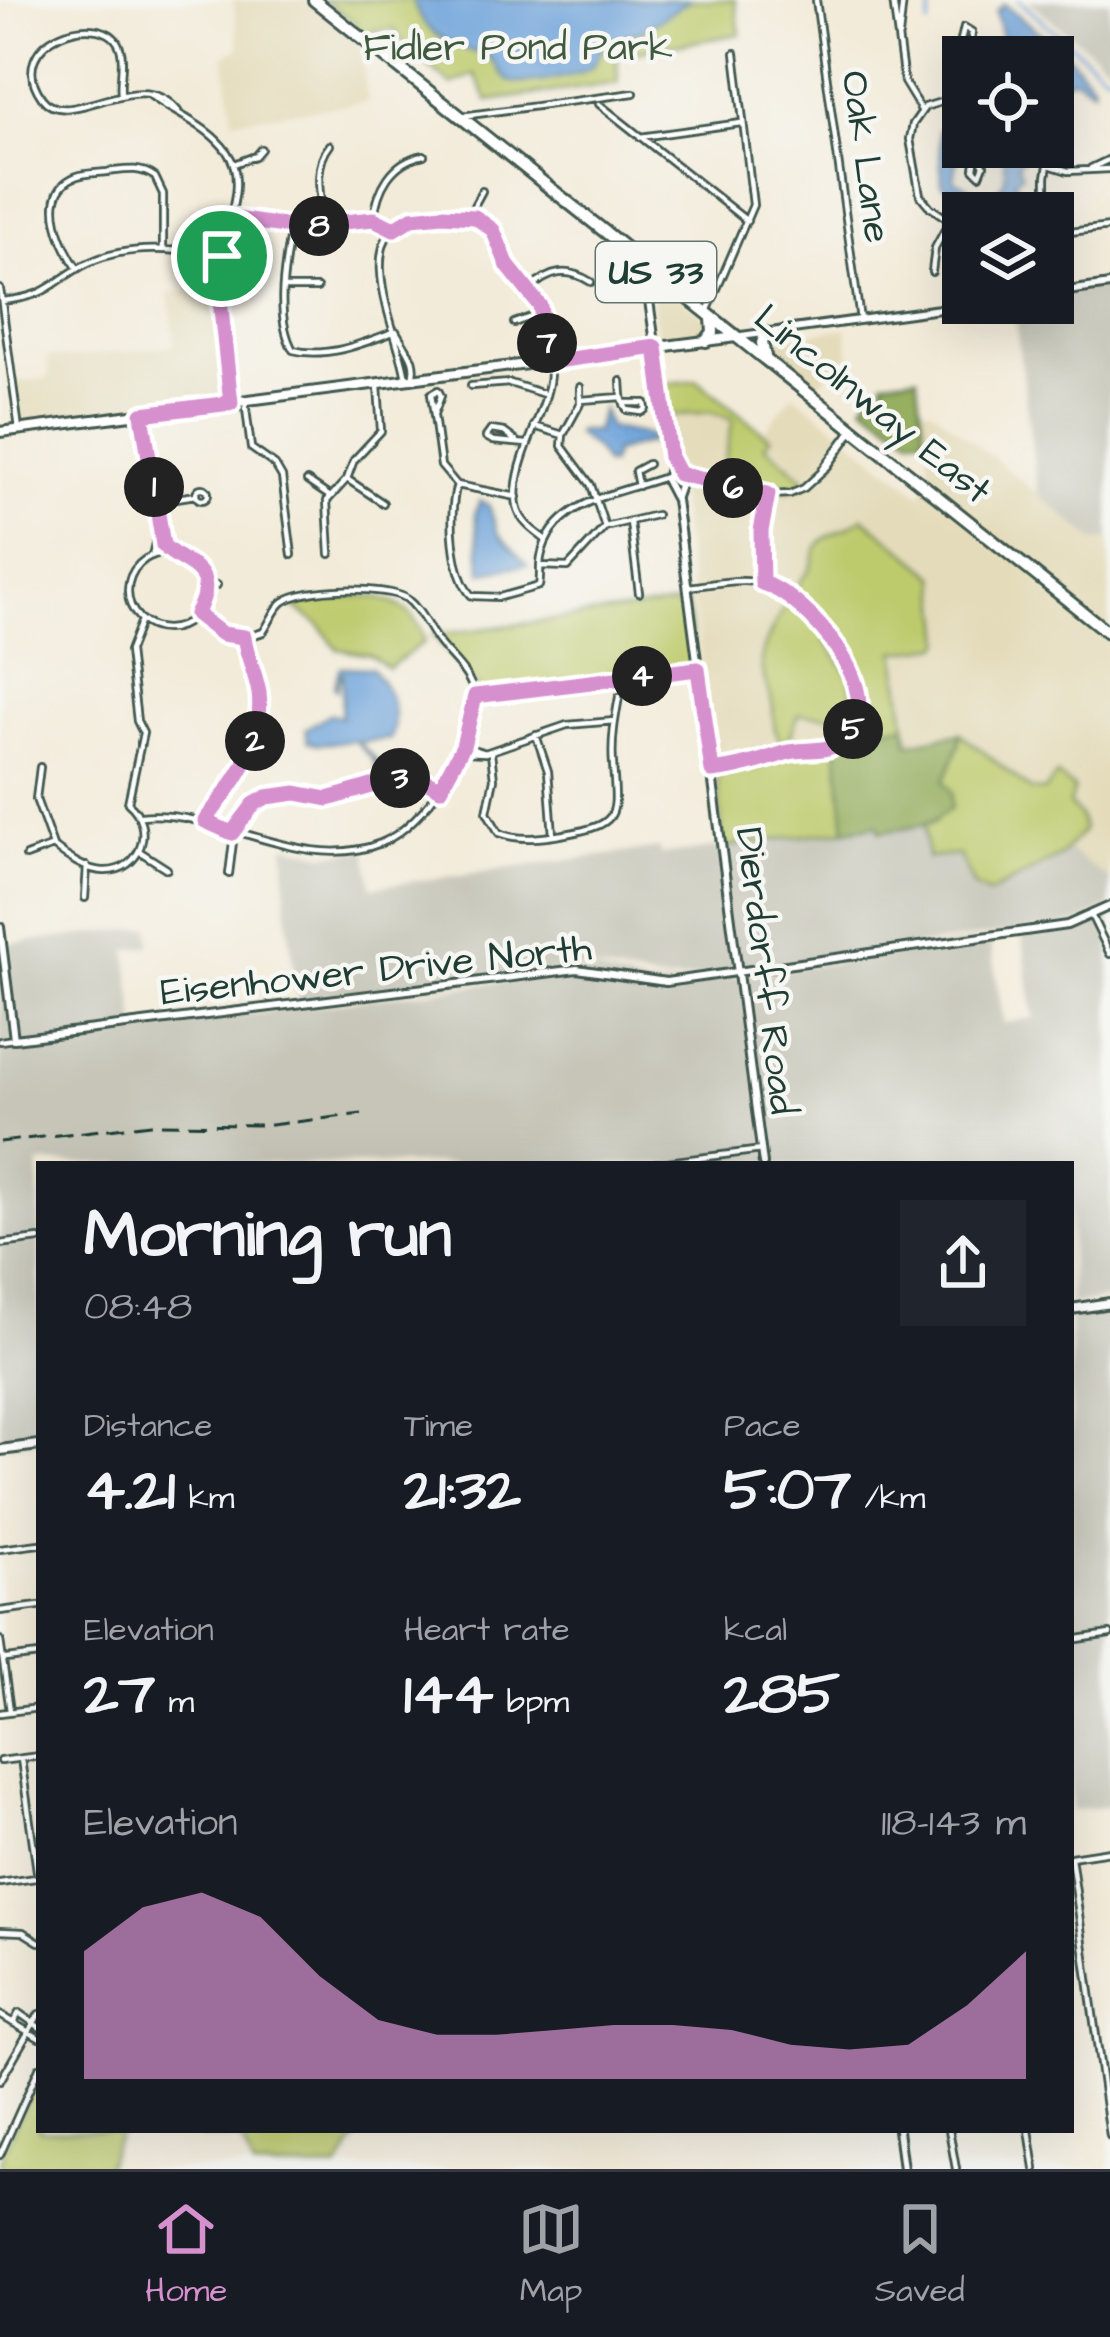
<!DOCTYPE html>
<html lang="en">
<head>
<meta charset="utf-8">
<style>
	:root { --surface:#171b24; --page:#20242c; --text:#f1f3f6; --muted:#9ea1a6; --line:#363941; --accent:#d690ce }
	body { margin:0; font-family:"Architects Daughter",sans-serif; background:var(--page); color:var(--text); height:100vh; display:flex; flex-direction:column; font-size:45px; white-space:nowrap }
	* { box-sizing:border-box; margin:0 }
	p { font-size:39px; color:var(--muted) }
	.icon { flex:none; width:66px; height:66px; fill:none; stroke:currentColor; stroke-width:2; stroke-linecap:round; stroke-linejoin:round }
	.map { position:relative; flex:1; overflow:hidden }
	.drawer { position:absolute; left:36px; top:1161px; width:1038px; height:972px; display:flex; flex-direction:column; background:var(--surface); border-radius:0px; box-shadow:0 12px 48px #0002 }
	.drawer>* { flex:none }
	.fabs { position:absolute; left:942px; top:36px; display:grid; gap:24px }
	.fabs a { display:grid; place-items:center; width:132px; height:132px; border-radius:0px; background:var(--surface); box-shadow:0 12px 48px #0002; font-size:60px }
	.pin { position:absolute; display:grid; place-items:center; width:102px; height:102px; color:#fff; margin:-51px; border:6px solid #fff; border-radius:50%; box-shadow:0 3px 12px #0007 }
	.km { position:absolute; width:60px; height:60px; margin:-30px; border-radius:50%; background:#222; color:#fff; font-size:33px; line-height:60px; text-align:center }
	.round { display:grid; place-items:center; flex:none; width:126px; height:126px; border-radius:0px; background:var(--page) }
	.summary { display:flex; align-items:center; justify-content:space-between; height:204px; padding:0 48px }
	h1 { font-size:66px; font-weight:800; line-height:90px }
	.metrics { display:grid; grid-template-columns:repeat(3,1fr); gap:18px; height:204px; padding:12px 48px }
	.metrics div { display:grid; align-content:center }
	.metrics b { font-size:60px; font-weight:800 }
	.metrics small { font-size:33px; font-weight:400 }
	.metrics p { font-size:33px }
	.chart { height:336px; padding:24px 48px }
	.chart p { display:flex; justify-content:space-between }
	.chart svg { width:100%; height:216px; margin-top:12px; fill:var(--accent); opacity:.7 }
	.menu { display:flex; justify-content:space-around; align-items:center; height:168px; border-top:3px solid var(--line); background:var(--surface); font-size:33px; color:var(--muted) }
	.menu a { display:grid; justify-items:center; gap:6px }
	.menu .active { color:var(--accent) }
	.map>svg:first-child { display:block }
</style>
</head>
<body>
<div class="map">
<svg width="1110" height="2169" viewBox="0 0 1110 2169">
	<rect width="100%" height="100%" fill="#f6f6f2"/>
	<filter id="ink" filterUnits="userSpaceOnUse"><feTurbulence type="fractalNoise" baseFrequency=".00833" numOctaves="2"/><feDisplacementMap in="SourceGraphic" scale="24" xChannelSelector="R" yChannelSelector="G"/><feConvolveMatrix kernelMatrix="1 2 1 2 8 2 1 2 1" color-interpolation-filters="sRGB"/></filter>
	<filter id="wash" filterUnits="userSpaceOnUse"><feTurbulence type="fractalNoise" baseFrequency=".004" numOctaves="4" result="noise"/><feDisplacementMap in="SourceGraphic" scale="48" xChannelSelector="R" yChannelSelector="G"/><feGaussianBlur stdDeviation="2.7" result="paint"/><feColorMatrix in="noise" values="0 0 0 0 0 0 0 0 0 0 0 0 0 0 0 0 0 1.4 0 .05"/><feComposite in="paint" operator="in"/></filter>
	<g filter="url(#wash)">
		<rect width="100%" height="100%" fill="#f3ebd9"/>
		<path fill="#e4dbba" d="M 233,0 L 307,0 L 360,41 L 368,102 L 233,120 L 224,55 L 239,48 Z
			M 648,272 L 716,326 L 719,333 L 659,343 Z
			M 215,286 L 226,395 L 221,401 L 21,423 L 15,382 L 49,378 L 47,356 L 71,358 L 175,345 L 169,293 Z
			M 846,328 L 850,357 L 839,359 L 818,386 L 768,347 L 772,339 Z
			M 697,379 L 764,432 L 793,393 L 921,494 L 931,480 L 922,409 L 931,408 L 1095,540 L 1110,539 L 1110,880 L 1069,850 L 1083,831 L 1078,816 L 1068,805 L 1074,789 L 1031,790 L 960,733 L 908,743 L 905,725 L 848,732 L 825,746 L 789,749 L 750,764 L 715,766 L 663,384 Z"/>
		<path fill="#c6c5b8" d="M 1028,0 L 1110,0 L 1110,67 Z
			M 1110,285 L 1110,539 L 1095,541 L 1038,494 L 1013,303 L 1053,303 L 1053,293 Z
			M 879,825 L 880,832 L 924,826 L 928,858 L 959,854 L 967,877 L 990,894 L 1019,876 L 1042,869 L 1069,850 L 1110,880 L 1110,906 L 1077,923 L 666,982 L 589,969 L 298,1001 L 286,906 L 285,845 L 324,854 L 366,850 L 372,887 L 651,849 L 659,848 L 660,855 Z
			M 1110,909 L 1110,1299 L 1071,1304 L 1071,1164 L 39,1164 L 39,1440 L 0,1445 L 0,941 L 8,944 L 150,927 L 151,946 L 127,950 L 137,1028 L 573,973 L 597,972 L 645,986 L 669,986 L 990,940 L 1004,1023 L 1034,1018 L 1022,935 L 1073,928 Z
			M 1110,1311 L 1110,1806 L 1071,1811 L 1071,1316 Z"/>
		<path fill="#becb6d" stroke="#6e8450" stroke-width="3" d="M 323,0 L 735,0 L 740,34 L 617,55 L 618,83 L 488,101 L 475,74 L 451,85 L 405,45 L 394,29 L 360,33 L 356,23 Z
			M 697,380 L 771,438 L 765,445 L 803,477 L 803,484 C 778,499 751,489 724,484 L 721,478 L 733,419 L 710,412 L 667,416 L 663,384 Z
			M 863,517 L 937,577 L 944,641 L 940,646 L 896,652 L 906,725 L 855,731 C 869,697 851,658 827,637 L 825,640 L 850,677 L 854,717 L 799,714 L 789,740 L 782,744 C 773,730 774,724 773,709 C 772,694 762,680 761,663 C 761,644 794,588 807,573 C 816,562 812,549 823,540 C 835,530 848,531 863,517 Z
			M 361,596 C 391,597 419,611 424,642 L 388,668 L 370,655 L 337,649 L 319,625 L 295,608 L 299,604 Z
			M 687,603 L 695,665 L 482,693 L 433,635 Z
			M 960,733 L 1031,790 L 1044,791 L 1057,775 L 1074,789 L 1069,805 C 1079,813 1082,818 1083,831 L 1060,856 L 989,894 L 974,887 L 959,855 L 927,858 L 924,826 L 936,822 L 944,781 L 959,745 Z
			M 837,748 L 846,830 L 724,847 L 717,775 L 758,767 L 789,755 Z
			M 39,2073 L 39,2130 L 121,2130 L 104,2169 L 0,2169 L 2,2155 Z
			M 188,2130 L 362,2130 L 338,2169 L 253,2169 L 241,2138 L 202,2137 Z"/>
		<path fill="#96af60" stroke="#5a764a" stroke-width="3" d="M 917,376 L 925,436 L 911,437 L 863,404 L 872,393 L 884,388 L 884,380 Z
			M 906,725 L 909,743 L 960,733 L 959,745 L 944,781 L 952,792 L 951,808 C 929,828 909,828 880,832 L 878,825 L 845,830 L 837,748 L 855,731 Z"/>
		<path fill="#6ca1d9" stroke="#466f86" stroke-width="3" d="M 413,0 L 690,0 L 644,30 L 606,42 C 600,49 598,60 592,66 C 582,76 522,87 509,81 C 497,74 498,60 484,55 C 452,45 422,36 413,0 Z
			M 1004,4 L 1067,54 L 1093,84 L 1093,89 L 1075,78 L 1057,82 L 1057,61 C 1039,44 1028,36 1003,43 L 996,12 Z
			M 950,129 L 958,154 L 954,180 L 989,197 L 995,196 L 1005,178 L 1003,147 L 1025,151 L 1030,147 L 1044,147 L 1028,153 L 1018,163 L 1022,175 L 1015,180 L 1020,200 L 978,213 L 963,213 L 963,223 L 962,199 L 942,184 L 939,130 Z
			M 602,409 L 609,428 L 649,435 L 651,442 L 614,452 L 611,464 L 606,465 L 594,448 L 576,434 L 578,431 L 596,431 Z
			M 480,501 L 489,506 L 498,533 L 527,565 L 482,572 L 475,514 Z
			M 341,667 L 371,668 C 389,689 401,711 390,739 L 358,742 L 377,761 L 381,782 L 373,759 L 355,741 L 318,744 L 308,741 L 306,729 L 329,714 L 341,717 L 343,673 L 340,674 L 337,689 L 334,686 Z"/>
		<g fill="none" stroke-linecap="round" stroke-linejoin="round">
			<path stroke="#6ca1d9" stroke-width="3" d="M 1018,0 L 1104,73 L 1110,74
				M 929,25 L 931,8"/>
		</g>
	</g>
	<g filter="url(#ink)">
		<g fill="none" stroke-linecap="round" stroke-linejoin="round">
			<defs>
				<path id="minor" d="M 816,0 L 860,320
					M 893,0 L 904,82 L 921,110
					M 899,36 L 903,0
					M 969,57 L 972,32 L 964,27 L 961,40 L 970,47
					M 963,80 L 956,84 L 955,97 L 963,114
					M 121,94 C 119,79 125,61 120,48 C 107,6 0,39 42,98 C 69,134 138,62 178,111
					M 963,95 L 925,107 L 913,124 L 910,139 L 920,195 L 930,207 L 963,230
					M 151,96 C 175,114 209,126 227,152 C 249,182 224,228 221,262 C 218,292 220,377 231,403
					M 599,104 L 747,221
					M 462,116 L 634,93
					M 1053,124 L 1069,116
					M 640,137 L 741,123
					M 977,154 L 984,165 L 980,175 L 974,169 L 977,147
					M 234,164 L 255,156 L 261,149
					M 1049,165 L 1068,171 L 1110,169
					M 1091,168 L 1110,159
					M 230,213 L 263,222
					M 1046,213 L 1046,177 L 1051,147
					M 469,215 L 482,191
					M 230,218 L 291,227 L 374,219 L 394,228
					M 374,219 C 377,189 391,161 424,155
					M 324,225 C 321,199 312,167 330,145
					M 291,227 C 285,264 274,316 293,350 C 327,359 364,343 396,331
					M 1053,229 L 1070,232 L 1110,227
					M 78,269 C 63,249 40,199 69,180 C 79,173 95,173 107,172 C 125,170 139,166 155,177 L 163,194 L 163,249
					M 932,272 L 935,248 L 950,220
					M 284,288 L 317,288
					M 0,289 L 19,429
					M 530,289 C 550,271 567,267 591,282
					M 2,301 C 52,296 50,282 88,263 C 130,243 178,250 222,256
					M 707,312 L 753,205 L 735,53
					M 514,323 L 542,313
					M 396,331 C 404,347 420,361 411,381 L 405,374 C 399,336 353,242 406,220 C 429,211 478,208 493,231 C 500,241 502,254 508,265 C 514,275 525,282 532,292 C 547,312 550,349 550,372 C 550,409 510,462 517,506 C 520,522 534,531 546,540
					M 227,361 L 231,403
					M 621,381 C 622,392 621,401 627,410 L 642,412 L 646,409 L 645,403 L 624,403
					M 471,386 L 510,383 L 544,394
					M 581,400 L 622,397
					M 245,401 L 251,448 L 275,465 L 282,477 L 292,555
					M 142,414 L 161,539 L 170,553
					M 142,414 L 156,539 L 152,556
					M 434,414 L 441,396 L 438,390 L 431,394 L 441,466 L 457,485 L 517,497
					M 534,426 L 563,435
					M 516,441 L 504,432 L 491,430 L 486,437 L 493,441 L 527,444
					M 822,470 L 850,432
					M 680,475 L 768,495 L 790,494 L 804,488 L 828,466 L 853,431
					M 347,479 L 383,503
					M 307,481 L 329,496
					M 457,485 C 448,511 452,576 472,596 L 500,597 L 539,586 C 541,577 539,567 541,557 C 552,500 621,493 665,477
					M 638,486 L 635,471 L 648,464
					M196 494a6 6 0 1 1 12 0a6 6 0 1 1-12 0Z
					M 157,501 L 196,495
					M 630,522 L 639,593
					M 605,527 L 656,515
					M128 591a38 38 0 1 1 76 0a38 38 0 1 1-76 0Z
					M 330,554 L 327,501 L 347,479 L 354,460 L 381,431 L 378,385
					M 540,566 L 568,567 L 605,527 L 591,485 L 562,446 L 563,435 L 580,404 L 580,387
					M 762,583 L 761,531 L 768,495
					M 204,586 L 217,585
					M 688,587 C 713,584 739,578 764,583 C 795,590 845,647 854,677 C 858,692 859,710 856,725 L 835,746 L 793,751 L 758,764 L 713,771
					M 474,696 L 698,669
					M 536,735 L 548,771 L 553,835
					M 463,746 L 485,753 L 466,752 Z
					M 485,753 L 567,725 L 615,721
					M 491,753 L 494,779 L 487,812 L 499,833 C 519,841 543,838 565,834 C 623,824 616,814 613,764 C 611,741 615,719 619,697
					M 40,767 L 36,799 L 53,846 C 66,857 87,871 104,871 C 143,872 155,825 128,803 L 143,733 L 137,721 L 129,651 L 141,620
					M 141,816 C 219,808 302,875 381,843 C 423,826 481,742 474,695 C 471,674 452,660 439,643 C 428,629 422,611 407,599 C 387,585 302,587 283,602 C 274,609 270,623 263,632 C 235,643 219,632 196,615
					M 205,821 C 233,782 266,745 259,693 C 256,674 247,657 245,637
					M 232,833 L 254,804 L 267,797 L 296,793 L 328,799 L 405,776 L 428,781 L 440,789
					M 139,851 L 167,869
					M 26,856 L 53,846
					M 229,874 L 234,834
					M 85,898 L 87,866
					M 1092,917 L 1110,954
					M 0,1041 L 14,1039
					M 652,1164 L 762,1150
					M 0,1244 L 39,1239
					M 0,1549 L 39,1544
					M 0,1611 L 39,1606
					M 0,1640 L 10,1711
					M 1071,1640 L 1110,1634
					M 6,1659 L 39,1655
					M 0,1713 L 39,1708
					M 21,1759 L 38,1878
					M 0,1761 L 39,1756
					M 1071,1857 L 1110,2136
					M 1071,1857 L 1110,1851
					M 0,1883 L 36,1878
					M 0,1931 L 23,1932 L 39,1942
					M 0,2015 L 39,2038
					M 13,2023 L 19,2013 L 39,2027
					M 0,2081 L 39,2014
					M 949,2130 L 956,2169
					M 1029,2130 L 1035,2169
					M 0,2155 L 39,2068"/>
				<path id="tertiary" d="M 644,265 L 671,457 L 666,481 L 676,500 L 763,1164
					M 1053,293 L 1110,285
					M 741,336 L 984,303
					M 672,460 L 682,480 L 676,497
					M 0,927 L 14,1039 L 577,969 L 666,982 L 1067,925 L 1110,906
					M 898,2130 L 903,2169"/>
				<path id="secondary" d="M 0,432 L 736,337
					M 1071,1309 L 1110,1303
					M 0,1450 L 39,1445"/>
				<path id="trunk" d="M 314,0 L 1110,634
					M 706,341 L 713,332 L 712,319
					M 765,356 L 762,343 L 766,333"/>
			</defs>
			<use href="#minor" stroke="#3f574d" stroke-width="10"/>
			<use href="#tertiary" stroke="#3f574d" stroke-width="12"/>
			<use href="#secondary" stroke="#3f574d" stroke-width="14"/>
			<use href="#trunk" stroke="#3f574d" stroke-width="16"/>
			<use href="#minor" stroke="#fff" stroke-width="4.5"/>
			<use href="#tertiary" stroke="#fff" stroke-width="6"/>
			<use href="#secondary" stroke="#fff" stroke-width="8"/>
			<use href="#trunk" stroke="#fff" stroke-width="10"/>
			<path stroke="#1f3d34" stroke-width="3" stroke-dasharray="18 9" stroke-linecap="butt" d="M 0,1142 L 151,1124 L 271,1125 L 362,1114"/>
		</g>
	</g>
	<g fill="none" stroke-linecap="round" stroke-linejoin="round" filter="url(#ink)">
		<defs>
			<path id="route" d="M 443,215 L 475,217 L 493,230 L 508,266 L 540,306 L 549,362 L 656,347 L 670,457 L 679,474 L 768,494 L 761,531 L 762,583 C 806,596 890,692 847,737 C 830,755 806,747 785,753 C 760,761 738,768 712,771 L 698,669 L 475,696 L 463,746 L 440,789 L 428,782 L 405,776 L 328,799 L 296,793 L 267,797 L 254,804 L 232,833 L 205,821 C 234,782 265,745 259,693 C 256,674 247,657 244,637 L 222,634 L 196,614 C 223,565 182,567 163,545 L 142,414 L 231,403 L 220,300 L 229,218 L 291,227 L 374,219 L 394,229 L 412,218 Z"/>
		</defs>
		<use href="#route" stroke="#fff" stroke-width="24"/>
		<use href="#route" stroke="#d690ce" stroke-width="15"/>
	</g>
	<g text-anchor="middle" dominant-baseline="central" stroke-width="9" stroke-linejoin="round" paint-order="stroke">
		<rect fill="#f6f6f2" stroke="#60746d" stroke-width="3" x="596" y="242" width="120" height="60" rx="9"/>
		<g font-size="36" font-weight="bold" fill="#1f3d34">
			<text x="656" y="272">US 33</text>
		</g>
		<g font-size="39" fill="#3f593f" stroke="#f6f6f2">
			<text x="518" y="49">Fidler Pond Park</text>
		</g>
		<g font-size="39" fill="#1f3d34" stroke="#f6f6f2">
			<text transform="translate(865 157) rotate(82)">Oak Lane</text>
			<text transform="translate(872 405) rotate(39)">Lincolnway East</text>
			<text transform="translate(376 971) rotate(-6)">Eisenhower Drive North</text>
			<text transform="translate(765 971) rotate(83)">Dierdorff Road</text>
		</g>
	</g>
</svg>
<div class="fabs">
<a><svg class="icon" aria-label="locate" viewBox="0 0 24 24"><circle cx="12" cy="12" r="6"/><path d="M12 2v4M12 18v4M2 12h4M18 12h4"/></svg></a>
<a><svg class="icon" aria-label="layers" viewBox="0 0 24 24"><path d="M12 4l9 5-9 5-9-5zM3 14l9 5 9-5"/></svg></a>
</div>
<div class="pin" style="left:222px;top:256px;background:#1e9e55"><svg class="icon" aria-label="arrive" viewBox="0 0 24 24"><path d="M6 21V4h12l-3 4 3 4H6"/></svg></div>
<b class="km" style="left:154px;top:487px">1</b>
<b class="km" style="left:255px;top:741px">2</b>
<b class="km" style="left:400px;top:778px">3</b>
<b class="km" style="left:642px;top:676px">4</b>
<b class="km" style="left:853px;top:729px">5</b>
<b class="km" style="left:733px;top:488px">6</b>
<b class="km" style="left:547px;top:343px">7</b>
<b class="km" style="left:319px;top:226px">8</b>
<section class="drawer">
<div class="summary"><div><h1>Morning run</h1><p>08:48</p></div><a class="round"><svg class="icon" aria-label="share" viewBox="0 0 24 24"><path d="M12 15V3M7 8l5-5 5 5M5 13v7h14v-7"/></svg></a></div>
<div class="metrics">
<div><p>Distance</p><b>4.21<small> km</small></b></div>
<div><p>Time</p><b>21:32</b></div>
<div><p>Pace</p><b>5:07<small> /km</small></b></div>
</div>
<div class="metrics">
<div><p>Elevation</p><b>27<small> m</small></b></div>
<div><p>Heart rate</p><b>144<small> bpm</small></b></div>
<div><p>kcal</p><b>285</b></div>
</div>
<div class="chart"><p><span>Elevation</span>118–143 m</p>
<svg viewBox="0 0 160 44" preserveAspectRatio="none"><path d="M0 44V18L10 9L20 6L30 11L40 23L50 32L60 35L70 35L80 34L90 33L100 33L110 34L120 37L130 38L140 37L150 29L160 18V44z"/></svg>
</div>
</section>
</div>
<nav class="menu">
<a class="active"><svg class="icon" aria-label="home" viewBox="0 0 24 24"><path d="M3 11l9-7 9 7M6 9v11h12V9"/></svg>Home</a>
<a><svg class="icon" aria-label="map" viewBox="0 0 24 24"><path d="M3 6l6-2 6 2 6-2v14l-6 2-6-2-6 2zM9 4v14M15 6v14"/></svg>Map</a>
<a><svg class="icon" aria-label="saved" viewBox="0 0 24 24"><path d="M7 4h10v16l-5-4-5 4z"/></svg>Saved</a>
</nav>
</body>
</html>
